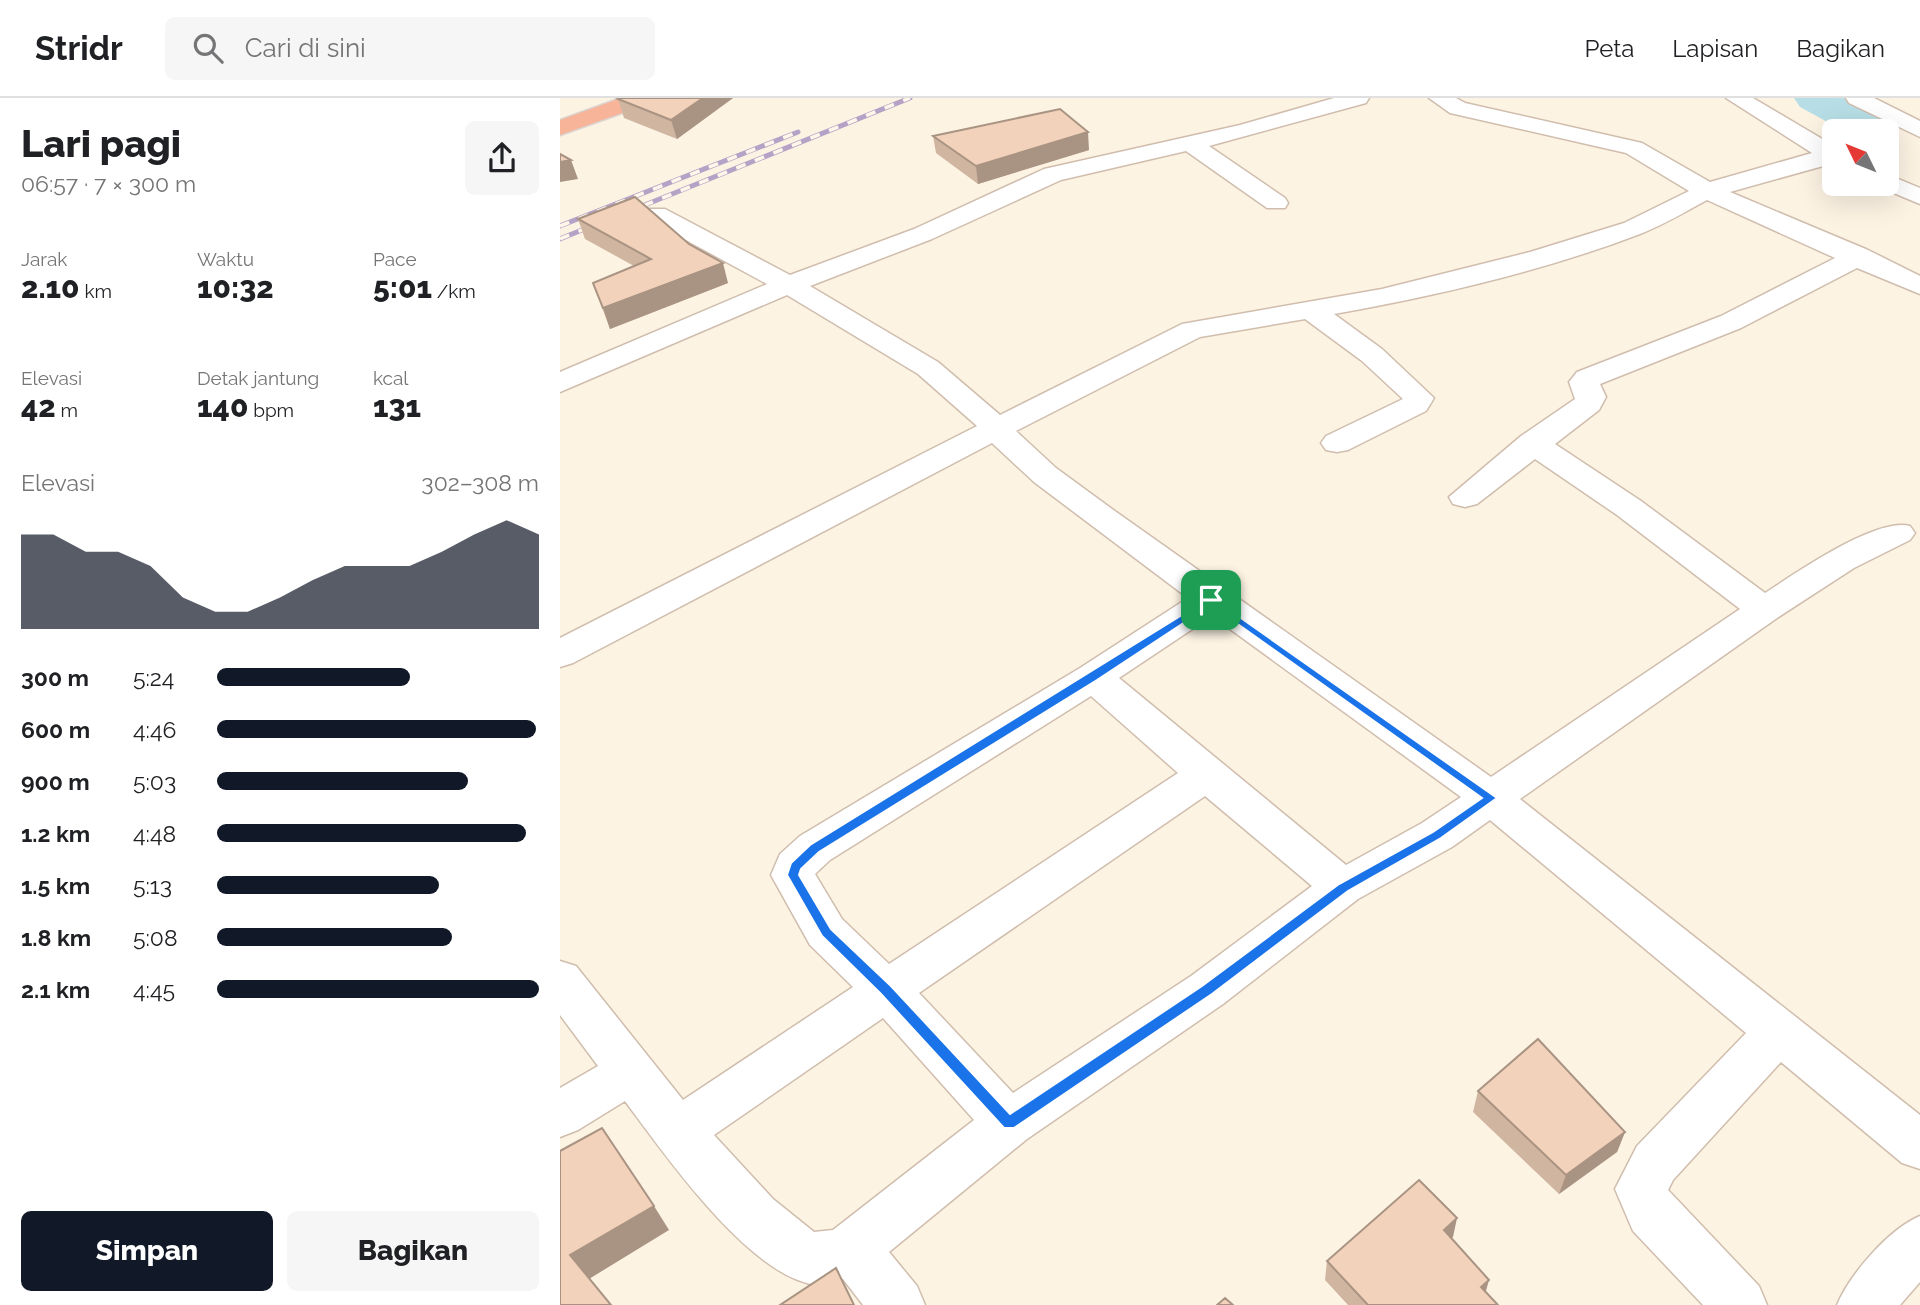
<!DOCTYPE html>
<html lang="id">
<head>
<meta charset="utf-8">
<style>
	:root { --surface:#fff; --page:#f6f6f6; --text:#202124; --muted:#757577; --line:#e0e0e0; --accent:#111827 }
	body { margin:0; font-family:Raleway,sans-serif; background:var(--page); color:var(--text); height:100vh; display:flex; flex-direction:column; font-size:26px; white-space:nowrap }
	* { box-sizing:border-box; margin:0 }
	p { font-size:23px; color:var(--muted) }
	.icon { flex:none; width:38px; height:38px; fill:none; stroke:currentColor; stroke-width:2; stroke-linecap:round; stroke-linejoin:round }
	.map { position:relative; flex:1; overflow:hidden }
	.side { display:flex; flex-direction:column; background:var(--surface); width:560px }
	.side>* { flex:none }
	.needle { width:46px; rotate:313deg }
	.fabs { position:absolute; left:1262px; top:21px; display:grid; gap:14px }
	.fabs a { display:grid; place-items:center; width:77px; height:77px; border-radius:10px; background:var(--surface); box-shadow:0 7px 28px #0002; font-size:35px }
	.pin { position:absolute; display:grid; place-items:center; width:60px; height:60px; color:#fff; margin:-30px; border-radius:14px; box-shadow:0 4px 10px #0006 }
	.round { display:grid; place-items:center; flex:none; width:74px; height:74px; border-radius:10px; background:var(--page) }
	.summary { display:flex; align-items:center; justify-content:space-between; height:119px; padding:0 21px }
	h1 { font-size:38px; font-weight:800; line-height:52px }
	.figures { display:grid; grid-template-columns:repeat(3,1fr); gap:10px; height:119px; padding:7px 21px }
	.figures div { display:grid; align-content:center }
	.figures b { font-size:30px; font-weight:800 }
	.figures small { font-size:19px; font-weight:400 }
	.figures p { font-size:19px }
	.chart { height:196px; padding:14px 21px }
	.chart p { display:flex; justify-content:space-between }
	.chart svg { width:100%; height:126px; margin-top:7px; fill:var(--accent); opacity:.7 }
	.primary-button { display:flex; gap:14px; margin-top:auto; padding:14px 21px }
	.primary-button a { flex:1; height:80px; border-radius:10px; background:var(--accent); color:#fff; font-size:28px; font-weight:800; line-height:80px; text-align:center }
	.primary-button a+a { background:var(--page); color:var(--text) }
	ul { padding:0 21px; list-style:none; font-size:23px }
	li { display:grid; grid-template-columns:112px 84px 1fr; align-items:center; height:52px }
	li i { height:18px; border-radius:9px; background:var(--accent) }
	header { display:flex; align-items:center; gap:42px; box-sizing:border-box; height:98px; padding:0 35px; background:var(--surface); border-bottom:2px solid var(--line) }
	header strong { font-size:33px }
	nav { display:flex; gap:38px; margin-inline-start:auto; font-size:24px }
	.search { width:490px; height:63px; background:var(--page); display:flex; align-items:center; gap:18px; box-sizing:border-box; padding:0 24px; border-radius:10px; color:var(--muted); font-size:26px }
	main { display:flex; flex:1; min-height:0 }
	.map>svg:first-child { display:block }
</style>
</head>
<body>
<header>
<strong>Stridr</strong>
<div class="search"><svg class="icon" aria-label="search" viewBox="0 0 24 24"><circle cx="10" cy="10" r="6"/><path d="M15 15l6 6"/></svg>Cari di sini</div>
<nav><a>Peta</a><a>Lapisan</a><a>Bagikan</a></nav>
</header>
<main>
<section class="side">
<div class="summary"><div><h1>Lari pagi</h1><p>06:57 · 7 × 300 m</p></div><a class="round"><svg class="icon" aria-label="share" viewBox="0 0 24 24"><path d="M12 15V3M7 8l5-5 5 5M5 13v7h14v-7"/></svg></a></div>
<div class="figures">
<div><p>Jarak</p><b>2.10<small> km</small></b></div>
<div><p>Waktu</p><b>10:32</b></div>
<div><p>Pace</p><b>5:01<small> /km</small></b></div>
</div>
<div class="figures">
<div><p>Elevasi</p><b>42<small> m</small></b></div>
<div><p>Detak jantung</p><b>140<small> bpm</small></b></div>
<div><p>kcal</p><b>131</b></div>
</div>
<div class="chart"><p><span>Elevasi</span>302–308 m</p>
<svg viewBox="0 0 160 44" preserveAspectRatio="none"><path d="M0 44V11L10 11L20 17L30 17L40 22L50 33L60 38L70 38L80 33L90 27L100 22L110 22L120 22L130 17L140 11L150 6L160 11V44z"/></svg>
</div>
<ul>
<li><b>300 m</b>5:24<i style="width:60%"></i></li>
<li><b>600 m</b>4:46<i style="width:99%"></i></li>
<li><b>900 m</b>5:03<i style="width:78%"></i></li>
<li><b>1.2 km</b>4:48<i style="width:96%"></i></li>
<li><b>1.5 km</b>5:13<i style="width:69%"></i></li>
<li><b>1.8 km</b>5:08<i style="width:73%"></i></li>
<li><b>2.1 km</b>4:45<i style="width:100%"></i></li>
</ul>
<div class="primary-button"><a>Simpan</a><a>Bagikan</a></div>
</section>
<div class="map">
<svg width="1360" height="1207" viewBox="0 0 1360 1207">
	<rect width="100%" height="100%" fill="#fcf3e3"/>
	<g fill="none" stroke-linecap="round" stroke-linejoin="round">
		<path fill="#b7dee6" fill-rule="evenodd" d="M 1234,0 L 1284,0 L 1329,24 L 1335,33 L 1326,42 L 1326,33 L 1284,33 L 1240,9 Z"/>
		<defs>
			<path id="minor" d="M 774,0 L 809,0 L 806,5 L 649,48 L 725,100 L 728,105 L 725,110 L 707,110 L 626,53 L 501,82 L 372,141 L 250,188 L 378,264 L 440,317 L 622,226 L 822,191 L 970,154 L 1064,125 L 1129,93 L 1066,55 L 890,15 L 869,0 L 896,0 L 905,5 L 1082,45 L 1150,84 L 1252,55 L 1166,0 L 1193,0 L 1274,48 L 1274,65 L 1170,94 L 1308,152 L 1360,178 L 1360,196 L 1297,170 L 1181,230 L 1040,286 L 1046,299 L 1039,312 L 995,346 L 1081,403 L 1205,495 C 1236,475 1316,419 1350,428 L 1355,435 L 1350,442 L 1294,470 L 1217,520 L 960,701 L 1360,1017 L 1360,1071 L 1342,1065 L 1221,964 L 1113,1082 L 1108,1092 L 1199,1188 L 1207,1207 L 1143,1207 L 1073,1133 L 1055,1091 L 1077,1048 L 1186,935 L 930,722 L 892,749 L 798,801 L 663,906 L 467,1041 L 329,1154 L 357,1188 L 365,1207 L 303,1207 L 283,1181 C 274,1184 266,1188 257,1187 C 190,1180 103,1054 65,1003 L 18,1032 L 0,1039 L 0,990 L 38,968 L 0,917 L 0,863 L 16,868 L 123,1002 L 293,889 L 250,847 L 211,777 L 220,756 L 240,738 L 520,570 L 628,500 L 474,384 L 432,345 L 13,565 L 0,569 L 0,540 L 417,328 L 358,276 L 227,197 L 0,294 L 0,274 L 207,186 L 87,121 L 83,116 L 87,111 L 105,111 L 230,177 L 354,131 L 484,71 L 680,27 ZM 1147,102 L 1275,160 L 1161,218 L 1017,274 L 1009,284 L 1015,301 L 961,338 L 889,399 L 893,406 L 905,409 L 917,406 L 975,361 L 1057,417 L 1180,511 L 931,679 L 552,411 L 496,370 L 456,333 L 640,239 L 745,221 L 802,263 L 843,301 L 766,338 L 761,345 L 766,352 L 777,354 L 788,352 L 866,313 L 874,300 L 822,251 L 774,216 C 876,198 983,173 1080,136 C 1103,127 1125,114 1147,102 ZM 652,518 L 901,699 L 862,725 L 786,767 L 559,580 ZM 531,598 L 618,675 L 329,866 L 282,821 L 255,776 L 270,762 ZM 645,698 L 752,788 L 631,878 L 453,995 L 359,895 ZM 323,920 L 414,1022 L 273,1132 L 254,1134 L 213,1101 L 154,1037 Z
				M 1286,0 L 1314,0 L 1360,23 L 1360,39 L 1289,5 Z
				M 1326,76 L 1360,90 L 1360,106 L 1317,88 L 1316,86 L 1326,86 Z
				M 1360,1118 L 1360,1184 L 1340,1207 L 1277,1207 C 1290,1176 1329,1131 1360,1118 Z"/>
			<path id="highway" d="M 61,0 L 93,0 L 90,5 L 0,37 L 0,22 Z"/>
		</defs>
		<use href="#minor" stroke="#d0bdad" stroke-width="3"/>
		<use href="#highway" stroke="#dbd4d0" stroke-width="3"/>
		<use href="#minor" fill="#fff" fill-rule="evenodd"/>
		<use href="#highway" fill="#f7b499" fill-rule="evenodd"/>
		<defs>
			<path id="rail" d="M 65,115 L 350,0
				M 0,128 L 238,34
				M 0,141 L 39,125"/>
		</defs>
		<use href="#rail" stroke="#b6a2c6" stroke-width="5"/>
		<use href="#rail" stroke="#fff7e9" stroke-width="3.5" stroke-dasharray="10" stroke-linecap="butt"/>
	</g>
	<path fill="#d0b5a0" d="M 173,0 L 117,41 L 64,20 L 58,1 Z
		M 373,38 L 529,52 L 418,86 L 376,55 Z
		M 18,121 L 168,185 L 50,231 L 33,185 L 74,168 L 25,141 Z
		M 918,993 L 1065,1034 L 1057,1054 L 999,1096 L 913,1014 Z
		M 893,1139 L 891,1140 L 926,1194 L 938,1207 L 788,1207 L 765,1182 L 767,1163 Z"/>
	<path fill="#a99382" d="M 143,0 L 173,0 L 117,41 L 111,22 Z
		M 528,34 L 529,52 L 418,86 L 416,68 Z
		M 11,62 L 18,81 L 0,84 L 0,64 Z
		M 163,165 L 168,185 L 50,231 L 43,210 Z
		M 1065,1034 L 1057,1054 L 999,1096 L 1006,1077 Z
		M 94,1108 L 109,1132 L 29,1181 L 10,1157 Z
		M 897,1120 L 893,1139 L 879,1151 L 884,1132 Z
		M 929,1182 L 924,1200 L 921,1189 Z"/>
	<path fill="#f2d2ba" stroke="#a99382" stroke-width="2" d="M 62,0 L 143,0 L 111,22 L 58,1 Z
		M 500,11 L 528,34 L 416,68 L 373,38 Z
		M 0,56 L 11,62 L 0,64 Z
		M 75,99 L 129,146 L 163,165 L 43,210 L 33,185 L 91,161 L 18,121 Z
		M 978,941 L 1065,1034 L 1006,1077 L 918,993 Z
		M 42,1030 L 94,1108 L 10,1157 L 51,1207 L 0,1207 L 0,1053 Z
		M 859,1082 L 897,1120 L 884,1132 L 929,1182 L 921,1189 L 938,1207 L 808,1207 L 767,1163 Z
		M 276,1170 L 294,1207 L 220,1207 Z
		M 665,1200 L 673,1207 L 657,1207 Z"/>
	<path fill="#1a73e8" stroke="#fff" stroke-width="2" fill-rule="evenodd" d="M 651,499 L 937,700 L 881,740 L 788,793 L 652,896 L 454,1030 L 444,1030 L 321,896 L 262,838 L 227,777 L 231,765 L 250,747 ZM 651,507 L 922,700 L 873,734 L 779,786 L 642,888 L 450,1016 L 331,888 L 271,831 L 239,777 L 241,771 L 259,754 L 537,582 Z"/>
</svg>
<div class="fabs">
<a><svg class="needle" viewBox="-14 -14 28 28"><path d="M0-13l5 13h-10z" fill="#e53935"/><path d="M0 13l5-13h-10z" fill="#757577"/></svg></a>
</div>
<div class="pin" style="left:651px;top:502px;background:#1e9e55"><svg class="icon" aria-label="arrive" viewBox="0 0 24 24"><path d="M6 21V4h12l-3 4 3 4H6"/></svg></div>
</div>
</main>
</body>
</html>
